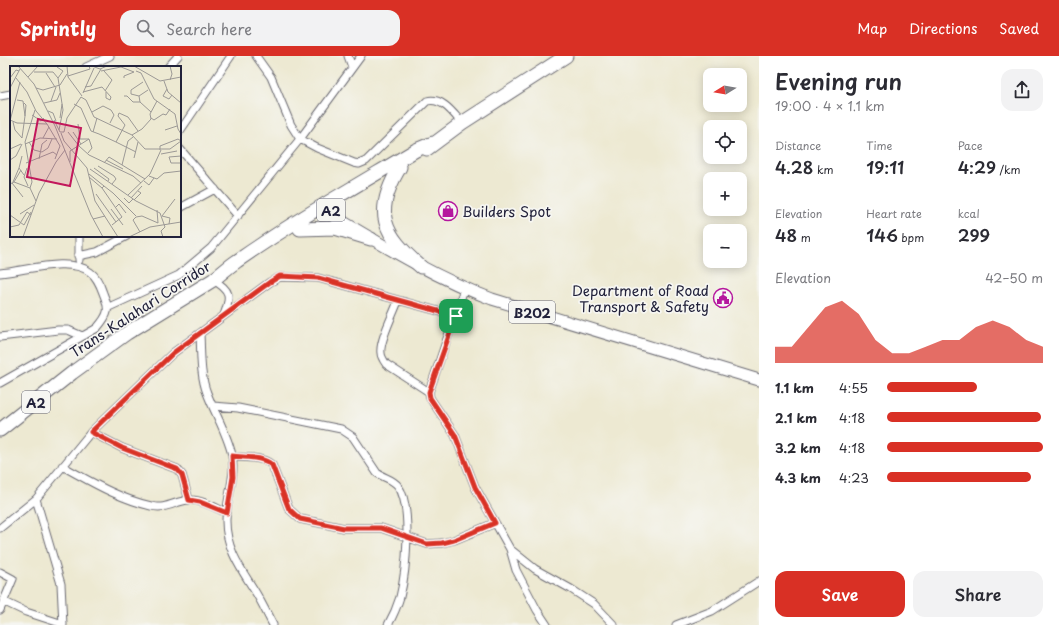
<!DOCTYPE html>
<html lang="en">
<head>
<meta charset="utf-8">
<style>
	:root { --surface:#fff; --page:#f2f2f3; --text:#2b2b33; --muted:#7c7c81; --accent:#d93025 }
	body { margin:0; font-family:"Playpen Sans",sans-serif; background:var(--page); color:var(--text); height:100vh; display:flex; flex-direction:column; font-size:15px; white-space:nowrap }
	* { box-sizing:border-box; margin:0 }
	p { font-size:13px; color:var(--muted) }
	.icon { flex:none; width:22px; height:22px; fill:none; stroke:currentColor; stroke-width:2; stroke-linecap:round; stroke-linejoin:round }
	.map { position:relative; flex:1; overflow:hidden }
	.sheet { display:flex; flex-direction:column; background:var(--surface); width:300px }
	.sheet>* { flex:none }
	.needle { width:26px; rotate:259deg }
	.controls { position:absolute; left:703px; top:12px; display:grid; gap:8px }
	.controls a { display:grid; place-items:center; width:44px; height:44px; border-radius:8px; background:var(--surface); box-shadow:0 2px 10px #0003; font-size:20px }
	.pin { position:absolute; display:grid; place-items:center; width:34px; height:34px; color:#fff; margin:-17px; border-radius:8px; box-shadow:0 2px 6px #0006 }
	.round { display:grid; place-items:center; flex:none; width:42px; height:42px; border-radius:12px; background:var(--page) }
	.headline { display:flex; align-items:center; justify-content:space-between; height:68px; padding:0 16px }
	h1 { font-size:22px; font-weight:600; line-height:30px }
	.figures { display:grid; grid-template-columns:repeat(3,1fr); gap:6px; height:68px; padding:4px 16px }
	.figures div { display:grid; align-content:center }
	.figures b { font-size:17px; font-weight:600 }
	.figures small { font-size:11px; font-weight:400 }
	.figures p { font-size:11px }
	.chart { height:112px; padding:8px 16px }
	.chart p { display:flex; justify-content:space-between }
	.chart svg { width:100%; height:72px; margin-top:4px; fill:var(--accent); opacity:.7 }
	.action { display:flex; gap:8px; margin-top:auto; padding:8px 16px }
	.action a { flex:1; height:46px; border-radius:12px; background:var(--accent); color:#fff; font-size:16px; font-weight:600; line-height:46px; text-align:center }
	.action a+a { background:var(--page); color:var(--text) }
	ul { padding:0 16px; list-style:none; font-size:13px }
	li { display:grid; grid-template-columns:64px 48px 1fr; align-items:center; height:30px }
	li i { height:10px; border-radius:5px; background:var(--accent) }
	header { display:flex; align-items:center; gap:24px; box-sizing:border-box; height:56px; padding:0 20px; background:var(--accent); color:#fff }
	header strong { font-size:19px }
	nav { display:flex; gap:22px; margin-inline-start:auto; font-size:14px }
	.search { width:280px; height:36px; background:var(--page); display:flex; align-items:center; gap:10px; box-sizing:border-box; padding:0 14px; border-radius:12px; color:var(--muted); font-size:15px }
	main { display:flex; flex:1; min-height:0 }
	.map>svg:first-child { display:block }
</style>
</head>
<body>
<header>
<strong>Sprintly</strong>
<div class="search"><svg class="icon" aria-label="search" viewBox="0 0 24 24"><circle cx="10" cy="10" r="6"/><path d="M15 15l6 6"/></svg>Search here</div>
<nav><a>Map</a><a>Directions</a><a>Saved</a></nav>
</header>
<main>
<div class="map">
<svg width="759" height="569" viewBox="0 0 759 569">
	<rect width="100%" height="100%" fill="#f6f6f2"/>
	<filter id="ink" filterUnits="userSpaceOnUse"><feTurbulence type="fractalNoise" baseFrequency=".025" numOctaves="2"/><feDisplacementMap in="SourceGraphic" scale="8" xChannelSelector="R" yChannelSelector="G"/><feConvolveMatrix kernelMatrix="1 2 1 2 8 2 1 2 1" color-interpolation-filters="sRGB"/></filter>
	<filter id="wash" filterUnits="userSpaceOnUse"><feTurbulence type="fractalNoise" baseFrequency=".012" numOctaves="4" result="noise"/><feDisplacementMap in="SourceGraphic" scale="16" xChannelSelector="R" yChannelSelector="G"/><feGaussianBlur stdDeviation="0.9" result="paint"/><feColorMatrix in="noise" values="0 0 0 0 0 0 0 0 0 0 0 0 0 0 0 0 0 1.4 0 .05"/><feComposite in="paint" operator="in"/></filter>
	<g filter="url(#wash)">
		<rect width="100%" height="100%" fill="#ede9d2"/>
	</g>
	<g filter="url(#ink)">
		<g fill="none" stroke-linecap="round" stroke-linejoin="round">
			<defs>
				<path id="street" d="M 256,0 L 271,21 L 291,69 L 300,83 L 317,92 L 354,107 L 359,108 L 366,105 L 427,45 C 442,41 453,57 462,67
					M 348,0 L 352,11
					M 86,11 L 110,0
					M 168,11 L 178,0
					M 0,40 L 11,38
					M 180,75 L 231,0
					M 180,93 L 238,160
					M 180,152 L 215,133
					M 78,200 L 97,196 L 127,180
					M 79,204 L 79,180
					M 0,217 C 26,215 69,200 90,216 C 96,220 101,231 103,237 C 110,254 109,258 97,272 L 0,327
					M 213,224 C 231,234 231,240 224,259
					M 464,233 L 429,336 L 430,342 L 455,379 L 475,431 L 510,493 L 516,514 L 537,554 L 547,569
					M 398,245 C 394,257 379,285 381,297 C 381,301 384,305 386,308 L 429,336
					M 109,251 L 179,219 L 211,192 L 300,83 L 361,0
					M 200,277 C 201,297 200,319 207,337 C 215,358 227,377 232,399 C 236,422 226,443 226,465 C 226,494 242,514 256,537 C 262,547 267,558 273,569
					M 0,281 L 58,274 L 68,274 L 82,280
					M 213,350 L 238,352 L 341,373 L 353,381 L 377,417 C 384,422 393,423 398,430 C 413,450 406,517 400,541 C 397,551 393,560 388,569
					M 91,376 L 122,392 L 177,413 L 182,419 L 189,444
					M 232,401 C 245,402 262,400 272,409 L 289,453 L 300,463 L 344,472 L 381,472 L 427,488 L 442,487 L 454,484 L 495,467
					M 62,410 C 90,425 119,443 151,450 C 166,454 175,445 189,444 C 201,443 216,452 227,457
					M 0,472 L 36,443
					M 510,493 L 535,513 L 571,533 L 594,548 L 614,569
					M 0,516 L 13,523 L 0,554
					M 5,546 L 26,556 L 63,568
					M 63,569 L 61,528 L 36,443 L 91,376 L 173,297 L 270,226 L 280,221 L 318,222 L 456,260
					M 676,569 L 712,555 L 759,525"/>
				<path id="primary" d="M 320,152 C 376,185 431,220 492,243 L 759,324"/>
				<path id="highway" d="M 427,93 L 462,67 L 566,0
					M 400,111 C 372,157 383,178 421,211
					M 300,173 L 335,172 L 371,183
					M 0,374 L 72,317 L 127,277 L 213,224 C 221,218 228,211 237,205 C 294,165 356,130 416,94 L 433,87"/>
			</defs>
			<use href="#street" stroke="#696870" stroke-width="9"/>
			<use href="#primary" stroke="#696870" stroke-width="13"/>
			<use href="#highway" stroke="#696870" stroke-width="15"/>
			<use href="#street" stroke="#fff" stroke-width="7"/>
			<use href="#primary" stroke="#fff" stroke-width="11"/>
			<use href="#highway" stroke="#fff" stroke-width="13"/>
		</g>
	</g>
	<g fill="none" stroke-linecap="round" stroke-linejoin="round" filter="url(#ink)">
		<defs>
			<path id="route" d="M 280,220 L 318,222 L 456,260 L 429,336 L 430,342 L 455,379 L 475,431 L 495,467 L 454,484 L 442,487 L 427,488 L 381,472 L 344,472 L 300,463 L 289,453 L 272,409 C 262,400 245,402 232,400 L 233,421 L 227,457 L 200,446 L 189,444 L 182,419 L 177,413 L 122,392 L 91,376 L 173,297 L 270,226 Z"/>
		</defs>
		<use href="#route" stroke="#fff" stroke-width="8"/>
		<use href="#route" stroke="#d93025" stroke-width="5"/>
	</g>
	<defs>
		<symbol id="shop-ring" viewBox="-11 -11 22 22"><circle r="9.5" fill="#f6f6f2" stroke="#b5179e" stroke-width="1.5"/><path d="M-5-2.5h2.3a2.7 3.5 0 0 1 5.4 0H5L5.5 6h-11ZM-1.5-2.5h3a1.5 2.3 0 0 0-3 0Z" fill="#b5179e"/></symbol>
		<symbol id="civic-ring" viewBox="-11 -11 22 22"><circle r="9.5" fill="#f6f6f2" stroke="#b5179e" stroke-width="1.5"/><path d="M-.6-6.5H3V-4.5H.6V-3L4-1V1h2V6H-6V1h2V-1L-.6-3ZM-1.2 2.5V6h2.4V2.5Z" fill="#b5179e"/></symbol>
	</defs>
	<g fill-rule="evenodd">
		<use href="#shop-ring" x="437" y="144" width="22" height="22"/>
		<use href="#civic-ring" x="712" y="231" width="22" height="22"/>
	</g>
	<g text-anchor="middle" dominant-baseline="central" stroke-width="3.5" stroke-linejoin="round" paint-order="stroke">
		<g fill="#f6f6f2" stroke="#626272" stroke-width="1">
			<rect x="317" y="143" width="28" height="22" rx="3"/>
			<rect x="509" y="245" width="46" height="22" rx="3"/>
			<rect x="22" y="335" width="28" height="22" rx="3"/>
		</g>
		<g font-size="13" font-weight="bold" fill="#22223b">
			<text x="331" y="154">A2</text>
			<text x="532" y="256">B202</text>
			<text x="36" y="346">A2</text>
		</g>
		<g font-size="14" fill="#22223b" stroke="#f6f6f2" text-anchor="start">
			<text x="462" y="155">Builders Spot</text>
			<text x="709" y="234" text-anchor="end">Department of Road<tspan x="709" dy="16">Transport &amp; Safety</tspan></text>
		</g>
		<g font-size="14" fill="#22223b" stroke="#f6f6f2">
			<text transform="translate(140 253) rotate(-33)">Trans-Kalahari Corridor</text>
		</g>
	</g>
	<g transform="translate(10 10)">
		<rect width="171" height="171" fill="#ede9d2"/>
		<path fill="none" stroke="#9c9996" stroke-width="1" d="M 8,0 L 24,18 L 45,60 L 81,149 L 93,171M 57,0 L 58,11 L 72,30M 82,0 L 90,3 L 97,0M 124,0 L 150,15 L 171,11M 47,1 L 53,5 L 48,12M 91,5 L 111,1 L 124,6M 94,5 L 102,14 L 95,25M 126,5 L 131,7 L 144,33 L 165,48 L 168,63 L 171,68M 24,6 L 43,6 L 48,12 L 53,44 L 49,64M 36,7 L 45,21M 58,10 L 80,3 L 79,0M 18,11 L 28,0M 0,12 L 6,4 L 9,5M 6,12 L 17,26 L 26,45 L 37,58M 114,12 L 114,10 L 124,6M 160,14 L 162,8 L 160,0M 154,15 L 158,26 L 171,37M 75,21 L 81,20 L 91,3M 0,22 L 10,3M 26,22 L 33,24 L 50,19 L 57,8M 157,23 L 153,30 L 159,33 L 162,29M 138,24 L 129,30 L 130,36 L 141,46M 73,26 L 92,21 L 101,31 L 100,34 L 96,32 L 96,26M 73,27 L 84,2M 114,30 L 117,30 L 123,36 L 130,36M 129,30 L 121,28 L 121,24 L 133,16M 7,34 L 13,35 L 15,50 L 12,72M 41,35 L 46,21M 14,37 L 16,39 L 15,50M 34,37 L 47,34 L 50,27M 64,38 L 71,42 L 81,65 L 89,68 L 106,76 L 115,59 L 108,50 L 109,47 L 118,51 L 128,65M 38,45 L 43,47 L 46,55M 82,46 L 93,40 L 101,44 L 104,49 L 100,57M 22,49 L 31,55 L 34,52M 50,52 L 52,38M 141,52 L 144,54 L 153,48 L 156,49 L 160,43M 0,54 L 7,57 L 37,58 L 50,80 L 45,93M 44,54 L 50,66 L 54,66 L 57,52 L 71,31 L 76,34 L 84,51 L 122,69 L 135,83 L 160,83 L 171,75M 0,55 L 10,16M 3,56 L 5,64 L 12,72M 68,58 L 70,73 L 79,73M 155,64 L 167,60M 58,66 L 69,80M 63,66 L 71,78M 83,66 L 87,52M 51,67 L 54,75 L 77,102 L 85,135 L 108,171M 122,69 L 132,63 L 141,53 L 140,48 L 147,35M 33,72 L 39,61M 19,76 L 24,84 L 32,86 L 38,82 L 42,73M 106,76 L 126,86M 15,78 L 30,72 L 47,73M 69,80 L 79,89 L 123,110 L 131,117M 0,83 L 11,78M 150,84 L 150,80 L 168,73 L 171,75M 78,87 L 82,82 L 79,73M 151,88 L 167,85M 171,90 L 159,91 L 161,97 L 171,97M 124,92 L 128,76M 29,93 L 32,78 L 37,74M 0,94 L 6,90 L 12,78M 96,94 L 113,103M 60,96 L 60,85 L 79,73M 16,97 L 43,86 L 47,89M 94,97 L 99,91 L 135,113M 112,99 L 118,75 L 123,71M 88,100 L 104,110 L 106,113 L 102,118M 9,102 L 12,90M 17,102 L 14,111 L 18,120M 84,102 L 99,113 L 98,115M 80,103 L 126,135 L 150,147 L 155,161 L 151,165 L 153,171M 79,108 L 94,120M 139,110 L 147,113 L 154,107 L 171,105M 79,111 L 92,122 L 94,120 L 103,127 L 126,150M 134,115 L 139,119 L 144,112M 3,116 L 9,102 L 14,109M 4,116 L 11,104M 2,117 L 13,131M 0,118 L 4,116 L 20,122 L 26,135M 20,122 L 22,116 L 15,76 L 25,44M 92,122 L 112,151 L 102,159M 86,128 L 106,156M 118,129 L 140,108 L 151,84M 114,132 L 119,137 L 123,133M 121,132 L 132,120M 124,134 L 131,127 L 128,125M 106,141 L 109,138 L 116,147M 101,143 L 113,159M 147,144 L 148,157M 10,148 L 24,139M 0,149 L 14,159 L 21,146M 152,150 L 165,133M 152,150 L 160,152 L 159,158M 83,153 L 95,150M 0,161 L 9,159 L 17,146 L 21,149M 130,166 L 123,154 L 126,151 L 132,150 L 148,157M 13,171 L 29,127 L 46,96 L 55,84M 119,171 L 140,161 L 171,156"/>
		<path fill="#c2185b" fill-opacity="0.15" stroke="#c2185b" stroke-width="2" d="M 28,53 L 71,62 L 60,120 L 17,111 Z"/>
		<rect width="171" height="171" fill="none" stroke="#22223b" stroke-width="2"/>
	</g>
</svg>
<div class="controls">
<a><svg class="needle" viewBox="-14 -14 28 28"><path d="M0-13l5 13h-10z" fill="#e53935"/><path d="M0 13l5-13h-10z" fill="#7c7c81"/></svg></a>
<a><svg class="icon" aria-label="locate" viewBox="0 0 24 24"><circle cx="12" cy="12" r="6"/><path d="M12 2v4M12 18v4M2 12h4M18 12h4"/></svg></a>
<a>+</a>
<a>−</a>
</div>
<div class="pin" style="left:456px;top:260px;background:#1e9e55"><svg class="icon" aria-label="arrive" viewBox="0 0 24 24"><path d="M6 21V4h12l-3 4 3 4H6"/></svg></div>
</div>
<section class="sheet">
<div class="headline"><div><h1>Evening run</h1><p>19:00 · 4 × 1.1 km</p></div><a class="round"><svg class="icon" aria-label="share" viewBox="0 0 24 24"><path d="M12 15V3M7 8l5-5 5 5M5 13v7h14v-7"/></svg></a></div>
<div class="figures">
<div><p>Distance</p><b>4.28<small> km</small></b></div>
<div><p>Time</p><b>19:11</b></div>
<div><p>Pace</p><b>4:29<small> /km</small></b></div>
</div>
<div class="figures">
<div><p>Elevation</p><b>48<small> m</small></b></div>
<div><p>Heart rate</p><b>146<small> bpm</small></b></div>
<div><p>kcal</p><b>299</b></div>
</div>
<div class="chart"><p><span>Elevation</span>42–50 m</p>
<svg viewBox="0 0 160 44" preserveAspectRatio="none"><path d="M0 44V34L10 34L20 22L30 10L40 6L50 14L60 30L70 38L80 38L90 34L100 30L110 30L120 22L130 18L140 22L150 30L160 34V44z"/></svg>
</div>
<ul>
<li><b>1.1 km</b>4:55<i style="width:58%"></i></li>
<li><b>2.1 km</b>4:18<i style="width:99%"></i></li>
<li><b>3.2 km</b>4:18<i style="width:100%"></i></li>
<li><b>4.3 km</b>4:23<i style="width:92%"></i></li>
</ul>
<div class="action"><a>Save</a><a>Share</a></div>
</section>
</main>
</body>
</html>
